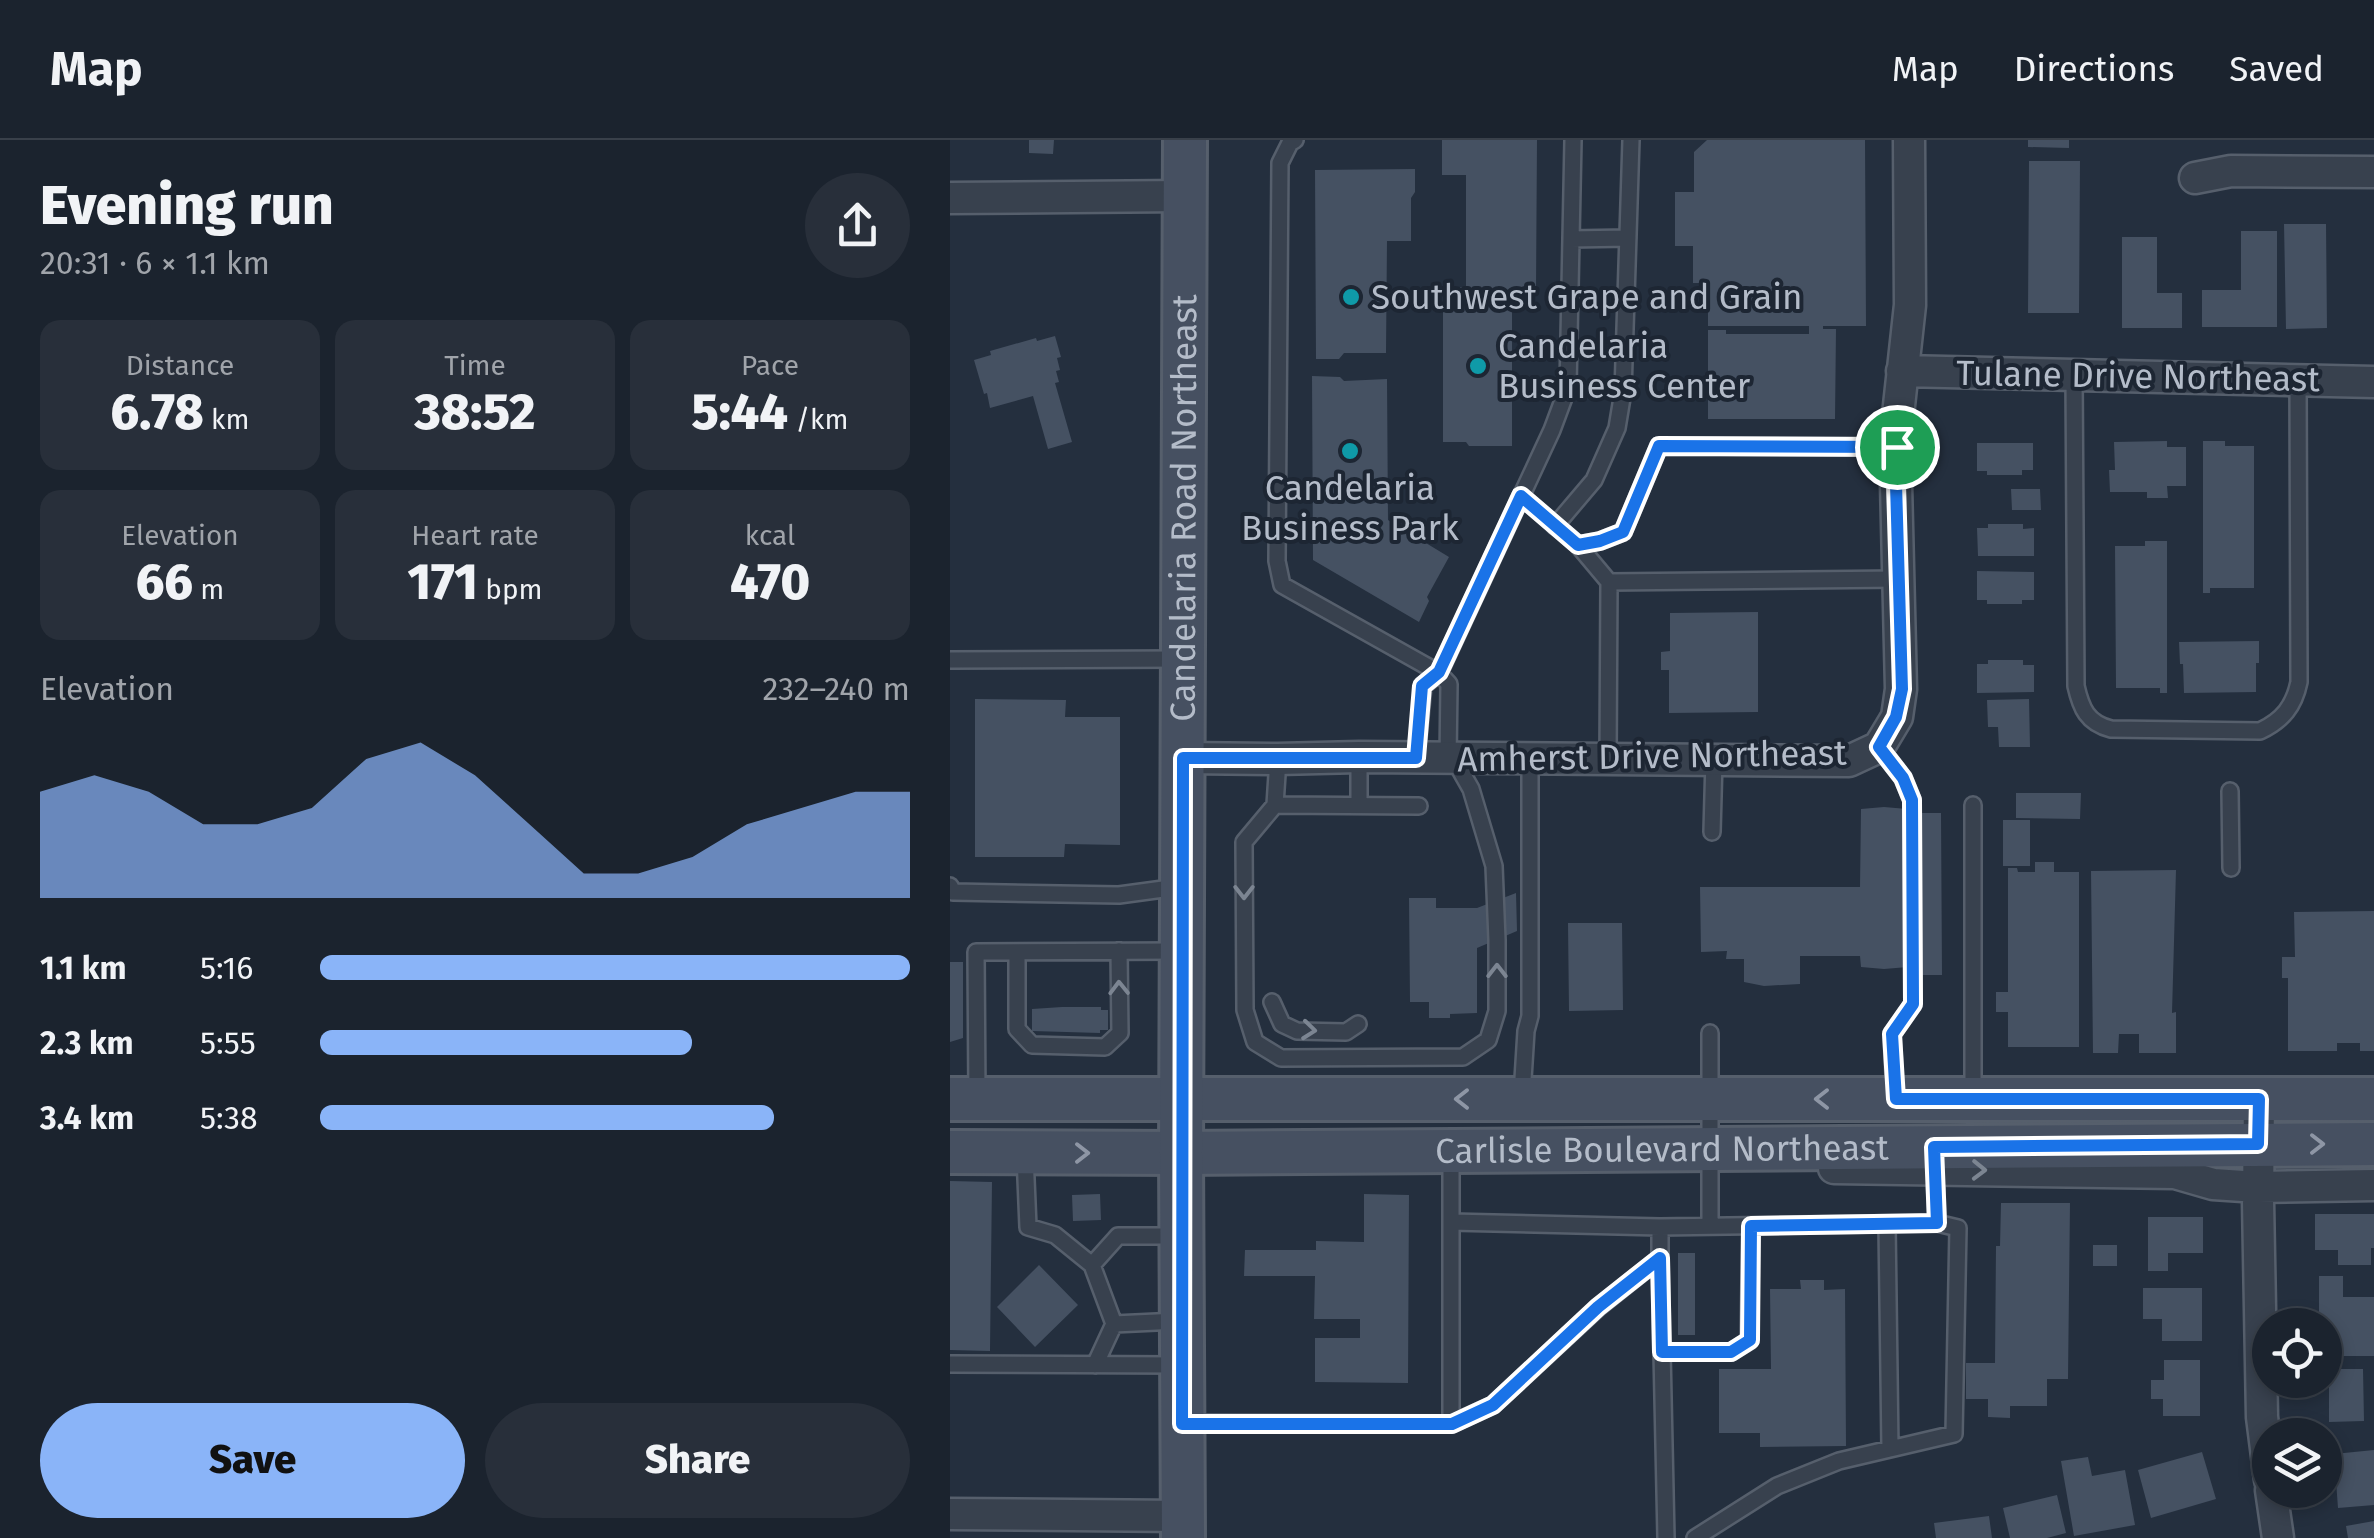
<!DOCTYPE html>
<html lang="en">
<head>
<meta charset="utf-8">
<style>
	:root { --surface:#1b232e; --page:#282f3a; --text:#f1f3f6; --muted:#a0a4aa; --line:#39404a; --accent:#8ab4f8 }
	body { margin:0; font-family:"Fira Sans",sans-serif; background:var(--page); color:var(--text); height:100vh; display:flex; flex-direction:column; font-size:38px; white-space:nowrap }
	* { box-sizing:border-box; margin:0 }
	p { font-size:32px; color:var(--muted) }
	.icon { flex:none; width:55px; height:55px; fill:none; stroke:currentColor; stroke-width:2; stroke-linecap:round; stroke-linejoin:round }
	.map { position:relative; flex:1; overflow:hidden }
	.panel { display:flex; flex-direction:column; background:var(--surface); width:950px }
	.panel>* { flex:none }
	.controls { position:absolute; left:1302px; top:1168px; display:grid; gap:20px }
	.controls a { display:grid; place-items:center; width:90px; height:90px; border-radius:50%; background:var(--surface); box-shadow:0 5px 15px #0003,0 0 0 2px var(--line); font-size:50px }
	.pin { position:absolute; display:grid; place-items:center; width:85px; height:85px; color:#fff; margin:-42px; border:5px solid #fff; border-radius:50%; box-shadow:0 2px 10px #0007 }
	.round { display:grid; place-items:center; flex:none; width:105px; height:105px; border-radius:52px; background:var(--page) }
	.headline { display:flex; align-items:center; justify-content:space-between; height:170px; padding:0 40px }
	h1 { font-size:55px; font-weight:800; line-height:75px }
	.metrics { display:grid; grid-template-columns:repeat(3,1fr); gap:15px; height:170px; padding:10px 40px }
	.metrics div { display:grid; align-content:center; border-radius:20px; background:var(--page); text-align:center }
	.metrics b { font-size:50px; font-weight:800 }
	.metrics small { font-size:28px; font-weight:400 }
	.metrics p { font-size:28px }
	.chart { height:280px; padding:20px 40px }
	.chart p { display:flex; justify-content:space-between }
	.chart svg { width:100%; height:180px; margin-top:10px; fill:var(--accent); opacity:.7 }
	.cta { display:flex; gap:20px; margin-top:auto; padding:20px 40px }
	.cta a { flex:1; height:115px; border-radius:60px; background:var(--accent); color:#111; font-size:40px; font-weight:800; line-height:115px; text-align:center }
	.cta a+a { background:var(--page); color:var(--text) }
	ul { padding:0 40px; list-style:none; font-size:32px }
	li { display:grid; grid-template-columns:160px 120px 1fr; align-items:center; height:75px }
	li i { height:25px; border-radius:12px; background:var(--accent) }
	header { display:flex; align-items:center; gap:60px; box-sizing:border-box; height:140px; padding:0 50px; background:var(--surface); border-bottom:2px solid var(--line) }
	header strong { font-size:48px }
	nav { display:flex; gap:55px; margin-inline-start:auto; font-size:35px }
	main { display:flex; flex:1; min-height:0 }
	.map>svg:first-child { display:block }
</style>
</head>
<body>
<header>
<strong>Map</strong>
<nav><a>Map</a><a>Directions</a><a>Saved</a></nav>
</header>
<main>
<section class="panel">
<div class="headline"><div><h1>Evening run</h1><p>20:31 · 6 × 1.1 km</p></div><a class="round"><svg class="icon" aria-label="share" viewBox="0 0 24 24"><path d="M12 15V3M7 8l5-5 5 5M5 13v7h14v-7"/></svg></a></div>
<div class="metrics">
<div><p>Distance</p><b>6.78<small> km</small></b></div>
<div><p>Time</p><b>38:52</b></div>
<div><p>Pace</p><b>5:44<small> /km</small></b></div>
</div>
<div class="metrics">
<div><p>Elevation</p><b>66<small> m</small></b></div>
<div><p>Heart rate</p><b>171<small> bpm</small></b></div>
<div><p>kcal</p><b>470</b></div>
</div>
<div class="chart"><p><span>Elevation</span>232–240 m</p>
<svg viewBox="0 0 160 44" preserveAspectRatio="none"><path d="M0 44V18L10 14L20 18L30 26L40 26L50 22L60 10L70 6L80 14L90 26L100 38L110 38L120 34L130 26L140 22L150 18L160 18V44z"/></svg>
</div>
<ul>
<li><b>1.1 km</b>5:16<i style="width:100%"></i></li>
<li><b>2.3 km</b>5:55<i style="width:63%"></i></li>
<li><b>3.4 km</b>5:38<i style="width:77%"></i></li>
</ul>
<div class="cta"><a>Save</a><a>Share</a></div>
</section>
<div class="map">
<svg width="1424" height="1398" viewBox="0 0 1424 1398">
	<rect width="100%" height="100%" fill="#242f3e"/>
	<path fill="#455162" d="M 79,0 L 104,0 L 103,14 L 79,13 Z
		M 492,0 L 587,0 L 586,151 L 562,151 L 562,306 L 519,306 L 516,302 L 493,302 L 493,147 L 516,147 L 516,35 L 492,35 Z
		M 757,0 L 915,0 L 916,186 L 873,186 L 873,189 L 886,189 L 885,279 L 758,279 L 758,190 L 776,190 L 776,194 L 859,194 L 859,186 L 758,186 L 758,143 L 743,143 L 743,106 L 725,106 L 725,52 L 744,52 L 744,12 Z
		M 1078,0 L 1119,0 L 1119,8 L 1078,7 Z
		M 1079,21 L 1130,21 L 1129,173 L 1078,173 Z
		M 465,29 L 465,52 L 461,58 L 461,101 L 437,101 L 436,213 L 394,213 L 389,219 L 366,219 L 365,30 Z
		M 1334,84 L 1376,84 L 1377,188 L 1336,189 Z
		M 1291,91 L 1327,91 L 1327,187 L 1252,187 L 1252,150 L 1291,150 Z
		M 1172,97 L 1207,97 L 1207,153 L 1232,153 L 1232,188 L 1172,188 Z
		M 105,196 L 111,217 L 107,218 L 110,230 L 106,231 L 109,242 L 105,243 L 122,302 L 98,309 L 83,256 L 40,268 L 37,253 L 34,254 L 24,220 L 41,215 L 40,211 L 86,198 L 87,201 Z
		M 362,236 L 390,237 L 394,241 L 437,239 L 438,380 L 499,417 L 477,457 L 479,461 L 469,482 L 363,420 Z
		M 1217,301 L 1217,307 L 1236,307 L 1236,346 L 1217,346 L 1218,358 L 1197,358 L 1197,352 L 1160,352 L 1159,330 L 1165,330 L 1164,302 Z
		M 1253,301 L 1275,301 L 1275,306 L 1304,306 L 1304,448 L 1260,448 L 1260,453 L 1253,453 Z
		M 1027,303 L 1083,303 L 1083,330 L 1072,330 L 1072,335 L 1037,335 L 1037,331 L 1027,331 Z
		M 1061,349 L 1090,349 L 1091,370 L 1062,370 Z
		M 1038,384 L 1073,384 L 1073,389 L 1084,388 L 1084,416 L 1028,416 L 1027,388 L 1038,388 Z
		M 1195,401 L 1217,401 L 1217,553 L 1210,553 L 1210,548 L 1166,548 L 1165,406 L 1195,406 Z
		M 1027,431 L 1084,432 L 1084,460 L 1072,460 L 1072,464 L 1037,464 L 1037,460 L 1027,460 Z
		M 808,472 L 808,572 L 719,573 L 719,530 L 711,530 L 711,512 L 720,511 L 720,473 Z
		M 1309,501 L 1309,523 L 1306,523 L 1306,552 L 1234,553 L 1233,524 L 1230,524 L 1229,502 Z
		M 1038,520 L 1073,520 L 1073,525 L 1084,525 L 1084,552 L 1027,553 L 1027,524 L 1038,524 Z
		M 25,559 L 116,560 L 115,577 L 170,577 L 170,705 L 115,704 L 114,717 L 25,717 Z
		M 1079,559 L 1080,607 L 1049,607 L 1048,587 L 1038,587 L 1037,560 Z
		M 1066,653 L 1131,653 L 1130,679 L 1066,678 Z
		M 934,667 L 957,669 L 958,827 L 934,829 L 911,827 L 910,816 L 850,816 L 850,844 L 814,846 L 794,842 L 794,819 L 776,819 L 777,811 L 751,812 L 750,747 L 910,747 L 911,669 Z
		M 971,673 L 991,673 L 992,835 L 971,835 Z
		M 1053,680 L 1080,680 L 1080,726 L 1053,726 Z
		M 1085,722 L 1104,722 L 1104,732 L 1129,732 L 1129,907 L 1058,907 L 1058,872 L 1046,872 L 1046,852 L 1058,852 L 1058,728 L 1067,728 L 1068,732 L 1085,732 Z
		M 1226,730 L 1222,873 L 1226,872 L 1226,913 L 1189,913 L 1189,894 L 1169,894 L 1168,913 L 1143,913 L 1141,731 Z
		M 566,753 L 567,791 L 527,808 L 527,873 L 500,874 L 500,878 L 479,878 L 479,862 L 460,862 L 459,758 L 486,758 L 486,768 L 527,768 Z
		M 1424,771 L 1424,911 L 1410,911 L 1410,903 L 1387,903 L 1387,911 L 1338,911 L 1338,838 L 1332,838 L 1332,817 L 1345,817 L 1344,772 Z
		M 618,783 L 672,783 L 673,870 L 619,871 Z
		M 0,822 L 13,822 L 13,898 L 0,902 Z
		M 112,867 L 151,867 L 151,870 L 158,870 L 158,890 L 150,890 L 150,893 L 82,891 L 82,869 Z
		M 0,1041 L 42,1042 L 40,1211 L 0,1210 Z
		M 150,1054 L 151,1080 L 123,1081 L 122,1055 Z
		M 414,1054 L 459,1055 L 458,1243 L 365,1242 L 365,1198 L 410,1198 L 410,1179 L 364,1179 L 365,1136 L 294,1136 L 295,1110 L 366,1110 L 366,1101 L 414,1102 Z
		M 1051,1063 L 1120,1063 L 1118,1239 L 1097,1239 L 1097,1266 L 1060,1266 L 1060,1278 L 1038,1277 L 1038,1259 L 1016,1259 L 1016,1223 L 1045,1223 L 1046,1106 L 1050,1106 Z
		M 1365,1074 L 1424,1074 L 1424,1108 L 1421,1108 L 1421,1125 L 1388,1125 L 1388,1110 L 1365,1110 Z
		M 1198,1077 L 1253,1077 L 1253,1113 L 1218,1113 L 1218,1131 L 1198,1131 Z
		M 1143,1105 L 1167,1105 L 1167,1126 L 1143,1126 Z
		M 728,1113 L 745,1113 L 745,1195 L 728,1195 Z
		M 89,1125 L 128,1165 L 85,1207 L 47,1167 Z
		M 1369,1136 L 1393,1136 L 1393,1157 L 1424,1157 L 1424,1216 L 1375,1216 L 1375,1185 L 1369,1185 Z
		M 850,1140 L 874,1140 L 874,1150 L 895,1149 L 896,1306 L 810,1307 L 810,1293 L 769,1293 L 769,1229 L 821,1229 L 820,1149 L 851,1149 Z
		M 1193,1148 L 1252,1148 L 1252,1201 L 1212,1201 L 1212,1179 L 1193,1179 Z
		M 1214,1220 L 1250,1220 L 1250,1276 L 1213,1276 L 1213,1259 L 1201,1259 L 1201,1240 L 1214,1240 Z
		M 1379,1229 L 1413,1229 L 1414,1281 L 1379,1282 Z
		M 1424,1310 L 1424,1365 L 1388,1368 L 1384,1314 Z
		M 1252,1312 L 1266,1359 L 1201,1378 L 1188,1330 Z
		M 1138,1317 L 1142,1336 L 1175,1330 L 1185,1385 L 1124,1396 L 1111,1321 Z
		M 1107,1355 L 1116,1393 L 1097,1398 L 1060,1398 L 1053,1368 Z
		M 1039,1376 L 1042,1398 L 986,1398 L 984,1383 Z
		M 1424,1381 L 1424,1398 L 1398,1398 L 1396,1386 Z"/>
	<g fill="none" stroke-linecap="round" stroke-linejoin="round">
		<defs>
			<path id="lane" d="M 345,0 L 340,3 L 330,23 L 327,421 L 332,445 L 489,533 L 602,290 L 618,247 L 623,0
				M 621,99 L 678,98
				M 1124,235 L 1126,546 C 1131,568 1137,583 1161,589 L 1310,591 C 1333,580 1344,566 1349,542 L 1348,240
				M 571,356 L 628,405 L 650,401 L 673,392 L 709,306 L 947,307
				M 605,386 L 644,340 L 667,288 L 673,252 L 681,0
				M 628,405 L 659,442 L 658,619
				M 659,442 L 949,439
				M 0,520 L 231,519
				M 929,607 L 953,638 L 962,660 L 963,864 L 942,894 L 945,955
				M 409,617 L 409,665
				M 466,618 L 473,546 L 489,533 L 499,544 L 498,619
				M 328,619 L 325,665 L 294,702 L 295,870 L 305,902 L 331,918 L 513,917 L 538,900 L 547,871 L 547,800 L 544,726 L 521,649 L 504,619
				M 1280,651 L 1281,728
				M 325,665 L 469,666
				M 1023,665 L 1023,956
				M 762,692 L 764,620
				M 0,746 L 3,752 L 169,755 L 228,747
				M 67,812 L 67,889 L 82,905 L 155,907 L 170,893 L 169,811
				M 322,862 L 332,884 L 347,891 L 396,892 L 408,884
				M 572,955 L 576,891 L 580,876 L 580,619
				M 27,957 L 26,812 L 228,811
				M 75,1015 L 78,1087 L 105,1095 L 142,1125 L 168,1096 L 228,1096
				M 501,1015 L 501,1284
				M 985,1026 L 987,1083
				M 501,1082 L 710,1087
				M 937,1084 L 940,1309
				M 760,1086 L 760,893
				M 710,1118 L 716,1398
				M 142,1125 L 164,1184 L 228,1181
				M 712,1212 L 781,1212 L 799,1201 L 801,1086
				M 0,1224 L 228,1225
				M 145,1225 L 164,1184
				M 236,1283 L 501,1284 L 543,1265 L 649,1167 L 710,1118 L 710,1087 L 987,1083 L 1008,1088 L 1004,1294 L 889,1321 L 827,1346 L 745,1398"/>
			<path id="street" d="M 1245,38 L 1281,31 L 1424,32
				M 0,58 L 234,56
				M 952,231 L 1424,242
				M 233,618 L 328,619 L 409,617 L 899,621 L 929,607 L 947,577 L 951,549 L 946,344 L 947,284 L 960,165 L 959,0
				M 1309,959 L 1308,1061 L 1312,1277 L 1320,1340
				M 884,1028 L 1225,1033 L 1263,1044 L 1308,1047 L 1424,1045
				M 1321,1350 L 1328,1398
				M 0,1374 L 233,1376"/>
			<g id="secondary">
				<path d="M 0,959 L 1424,959"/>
				<path id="s1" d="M 0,1012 L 231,1013 L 1424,1004"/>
				<path id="s2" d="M 233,1398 L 231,1013 L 235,0"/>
			</g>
		</defs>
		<use href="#lane" stroke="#565f6c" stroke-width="20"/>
		<use href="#street" stroke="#565f6c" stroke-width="35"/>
		<use href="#secondary" stroke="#565f6c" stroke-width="48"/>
		<use href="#lane" stroke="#38414e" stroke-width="15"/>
		<use href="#street" stroke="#38414e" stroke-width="30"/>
		<use href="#secondary" stroke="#465061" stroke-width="42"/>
	</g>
	<defs><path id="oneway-chevron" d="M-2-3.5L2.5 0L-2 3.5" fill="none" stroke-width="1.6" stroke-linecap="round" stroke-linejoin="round" transform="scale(2.5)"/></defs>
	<g stroke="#7c8592">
		<use href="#oneway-chevron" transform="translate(294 752) rotate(90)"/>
		<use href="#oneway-chevron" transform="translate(547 831) rotate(-90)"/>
		<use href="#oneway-chevron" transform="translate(169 848) rotate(-91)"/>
		<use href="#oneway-chevron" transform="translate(359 890) rotate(6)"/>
		<use href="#oneway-chevron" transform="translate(1029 1030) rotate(1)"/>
	</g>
	<g stroke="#8e96a5">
		<use href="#oneway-chevron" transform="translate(512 959) rotate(180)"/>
		<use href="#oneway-chevron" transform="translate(872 959) rotate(180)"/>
		<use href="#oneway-chevron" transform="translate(1367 1004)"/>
		<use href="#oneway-chevron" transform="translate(132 1013)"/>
	</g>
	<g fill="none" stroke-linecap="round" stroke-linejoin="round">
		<defs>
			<path id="route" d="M 709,306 L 947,307 L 946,344 L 952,549 L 946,577 L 929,607 L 953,638 L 962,660 L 963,864 L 942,894 L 946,959 L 1309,959 L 1308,1004 L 984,1007 L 987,1083 L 801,1086 L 800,1200 L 781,1212 L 712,1212 L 710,1118 L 648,1167 L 543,1265 L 502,1284 L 232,1284 L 233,618 L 466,618 L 472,546 L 489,532 L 571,356 L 628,405 L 650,401 L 673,392 Z"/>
		</defs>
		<use href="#route" stroke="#fff" stroke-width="20"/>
		<use href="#route" stroke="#1a73e8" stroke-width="12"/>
	</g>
	<g fill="#0f9aa8" stroke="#1d2633" stroke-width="4">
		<circle cx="401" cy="157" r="10"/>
		<circle cx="528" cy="226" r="10"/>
		<circle cx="400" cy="311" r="10"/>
	</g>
	<g text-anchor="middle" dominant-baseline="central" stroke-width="8" stroke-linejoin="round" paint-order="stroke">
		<g font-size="35" fill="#b4bcc9" stroke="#1d2633" text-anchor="start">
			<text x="421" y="157">Southwest Grape and Grain</text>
			<text x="548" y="206">Candelaria<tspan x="548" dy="40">Business Center</tspan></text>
			<text x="400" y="348" text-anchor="middle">Candelaria<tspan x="400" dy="40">Business Park</tspan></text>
		</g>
		<g font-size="35" fill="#b4bcc9" stroke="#1d2633">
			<text transform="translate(1188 236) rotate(1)">Tulane Drive Northeast</text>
			<text stroke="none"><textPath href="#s2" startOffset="1030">Candelaria Road Northeast</textPath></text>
			<text transform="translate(702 616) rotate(-1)">Amherst Drive Northeast</text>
			<text stroke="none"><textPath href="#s1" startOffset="712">Carlisle Boulevard Northeast</textPath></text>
		</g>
	</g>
</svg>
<div class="controls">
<a><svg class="icon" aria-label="locate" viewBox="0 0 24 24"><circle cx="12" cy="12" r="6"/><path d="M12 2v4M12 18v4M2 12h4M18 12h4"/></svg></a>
<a><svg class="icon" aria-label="layers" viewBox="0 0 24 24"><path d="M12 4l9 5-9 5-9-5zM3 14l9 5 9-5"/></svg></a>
</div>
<div class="pin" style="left:947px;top:307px;background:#1e9e55"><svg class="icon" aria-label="arrive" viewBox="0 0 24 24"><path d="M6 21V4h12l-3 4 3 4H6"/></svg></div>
</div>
</main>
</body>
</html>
